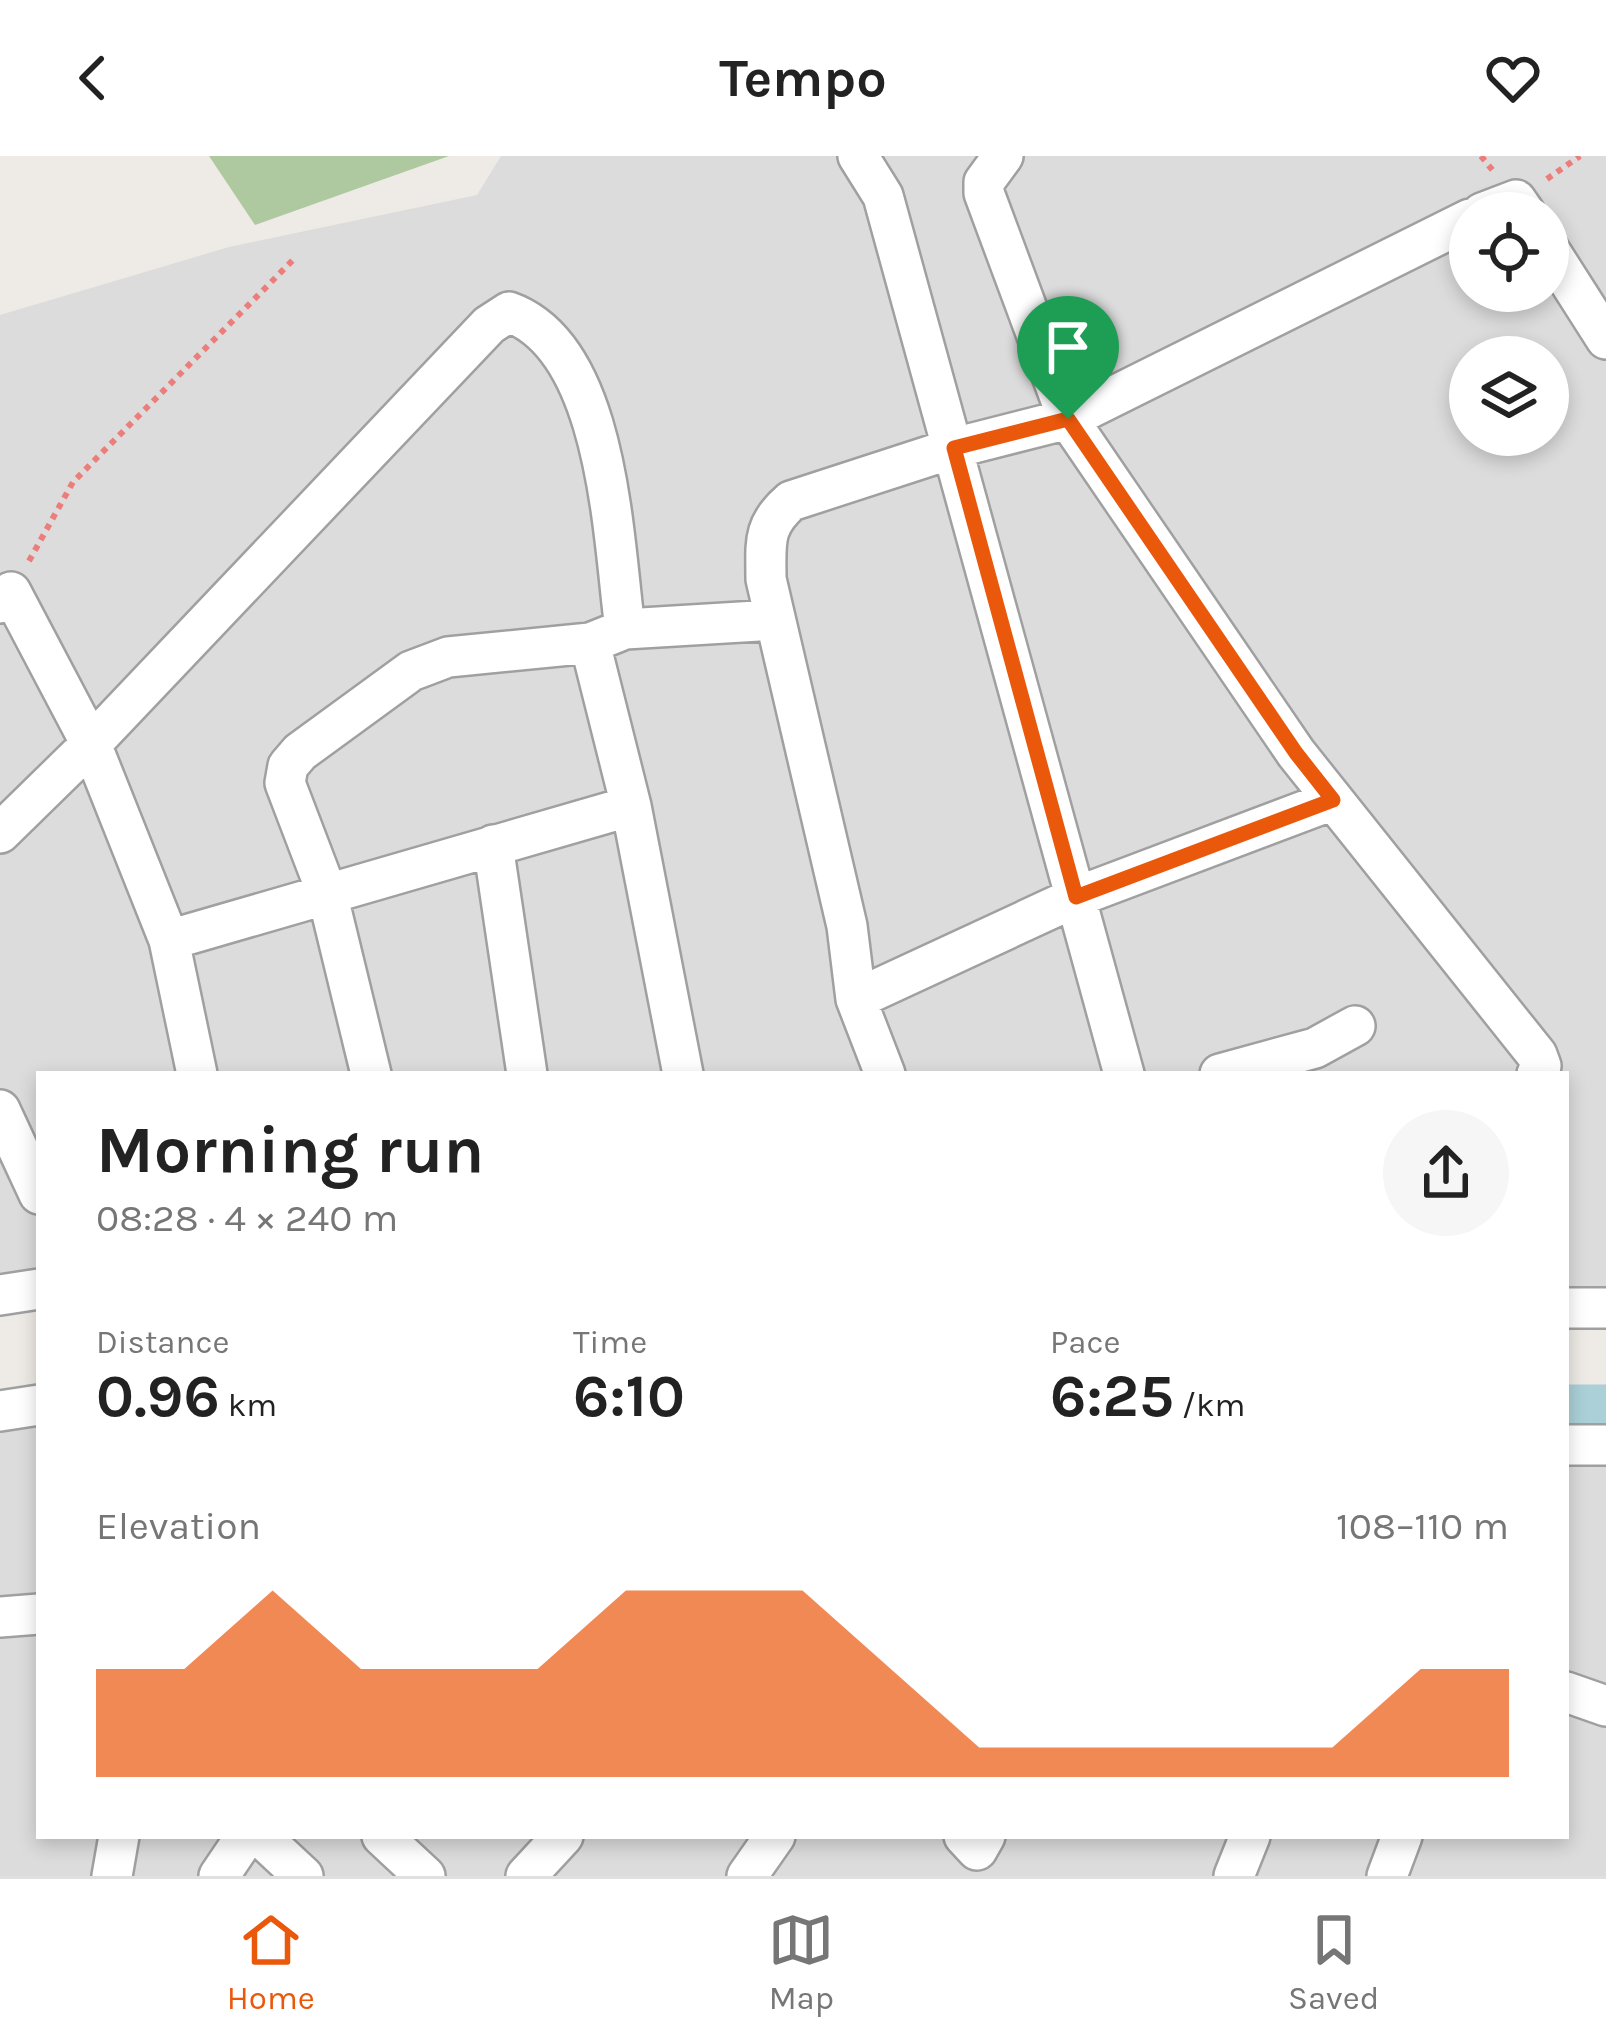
<!DOCTYPE html>
<html lang="en">
<head>
<meta charset="utf-8">
<style>
	:root { --surface:#fff; --page:#f6f6f6; --text:#222; --muted:#767676; --line:#e0e0e0; --accent:#ea580c }
	body { margin:0; font-family:Karla,sans-serif; background:var(--page); color:var(--text); height:100vh; display:flex; flex-direction:column; font-size:45px; white-space:nowrap }
	* { box-sizing:border-box; margin:0 }
	p { font-size:39px; color:var(--muted) }
	.icon { flex:none; width:66px; height:66px; fill:none; stroke:currentColor; stroke-width:2; stroke-linecap:round; stroke-linejoin:round }
	.map { position:relative; flex:1; overflow:hidden }
	.sheet { position:absolute; left:36px; top:915px; width:1533px; height:768px; display:flex; flex-direction:column; background:var(--surface); border-radius:0px; box-shadow:0 6px 18px #0003 }
	.sheet>* { flex:none }
	.controls { position:absolute; left:1449px; top:36px; display:grid; gap:24px }
	.controls a { display:grid; place-items:center; width:120px; height:120px; border-radius:50%; background:var(--surface); box-shadow:0 6px 18px #0003; font-size:60px }
	.pin { position:absolute; display:grid; place-items:center; width:102px; height:102px; color:#fff; margin:-123px -51px; border-radius:50% 50% 50% 0; rotate:-45deg; box-shadow:0 0 12px #0007 }
	.pin .icon { rotate:45deg }
	.round { display:grid; place-items:center; flex:none; width:126px; height:126px; border-radius:63px; background:var(--page) }
	.summary { display:flex; align-items:center; justify-content:space-between; height:204px; padding:0 60px }
	h1 { font-size:66px; font-weight:700; line-height:90px }
	.figures { display:grid; grid-template-columns:repeat(3,1fr); gap:18px; height:204px; padding:12px 60px }
	.figures div { display:grid; align-content:center }
	.figures b { font-size:60px; font-weight:700 }
	.figures small { font-size:33px; font-weight:400 }
	.figures p { font-size:33px }
	.chart { height:336px; padding:24px 60px }
	.chart p { display:flex; justify-content:space-between }
	.chart svg { width:100%; height:216px; margin-top:12px; fill:var(--accent); opacity:.7 }
	header { display:flex; justify-content:space-between; align-items:center; height:156px; padding:0 60px; background:var(--surface); font-size:54px; font-weight:700 }
	.tab-bar { display:flex; justify-content:space-around; align-items:center; height:168px; border-top:3px solid var(--line); background:var(--surface); font-size:33px; color:var(--muted) }
	.tab-bar a { display:grid; justify-items:center; gap:6px }
	.tab-bar .active { color:var(--accent) }
	.map>svg:first-child { display:block }
</style>
</head>
<body>
<header><svg class="icon" aria-label="back" viewBox="0 0 24 24"><path d="M15 5l-7 7 7 7"/></svg>Tempo<svg class="icon" aria-label="heart" viewBox="0 0 24 24"><path d="M12 20l-8-8c-3-5 5-10 8-4 3-6 11-1 8 4z"/></svg></header>
<div class="map">
<svg width="1606" height="1720" viewBox="0 0 1606 1720">
	<rect width="100%" height="100%" fill="#eeebe6"/>
	<path fill="#dddcdc" fill-rule="evenodd" d="M 501,0 L 1606,0 L 1606,1169 L 1566,1169 L 1566,918 L 39,918 L 39,1148 L 0,1152 L 0,159 L 229,91 L 477,39 ZM 1470,57 L 1548,57 L 1548,135 L 1470,135 ZM 1470,201 L 1548,201 L 1548,279 L 1470,279 Z
		M 0,1257 L 39,1257 L 39,1680 L 1566,1680 L 1566,1266 L 1606,1266 L 1606,1720 L 0,1720 Z"/>
	<path fill="#aec99f" d="M 209,0 L 449,0 L 255,69 Z"/>
	<g fill="none" stroke-linecap="round" stroke-linejoin="round">
		<path stroke="#abd0d7" stroke-width="39" d="M 1566,1248 L 1606,1248"/>
		<defs>
			<path id="minor" d="M 858,0 L 883,40 L 1124,918
				M 1482,57 L 1516,44 L 1525,57
				M 1470,63 L 1068,263 L 1296,597 L 1537,899 L 1541,910 L 1537,918
				M 1548,92 L 1606,183
				M 0,447 L 11,436 L 91,588 L 169,784 L 197,918
				M 590,487 L 631,650 L 683,918
				M 0,677 L 91,588 L 489,169 L 509,156 C 609,192 613,383 625,473
				M 493,689 L 527,918
				M 169,784 L 631,650
				M 856,843 L 1076,741 L 1333,644
				M 371,918 L 327,737 L 285,627 L 288,610 L 300,596 L 411,515 L 448,501 L 590,487 L 625,473 L 775,464
				M 885,918 L 856,843 L 847,770 L 766,423 C 766,387 762,370 791,345 L 954,292 L 1068,263 L 984,37 L 984,26 L 1003,0
				M 1220,918 L 1315,892 L 1355,870
				M 0,954 L 39,1038
				M 0,1139 L 39,1133
				M 1566,1152 L 1606,1152
				M 0,1255 L 39,1249
				M 1566,1289 L 1606,1289
				M 0,1461 L 39,1458
				M 1566,1536 L 1606,1550
				M 260,1680 L 303,1720
				M 382,1680 L 425,1720
				M 964,1680 L 977,1694 L 985,1680
				M 112,1720 L 119,1680
				M 219,1720 L 246,1680
				M 526,1720 L 563,1680
				M 747,1720 L 775,1680
				M 1234,1720 L 1250,1680
				M 1387,1720 L 1402,1680"/>
		</defs>
		<use href="#minor" stroke="#a0a0a0" stroke-width="44"/>
		<path stroke="#eb7e7a" stroke-width="6" stroke-dasharray="6 6" stroke-linecap="butt" d="M 1481,0 L 1494,16
			M 1547,23 L 1580,0
			M 29,405 L 73,326 L 294,103"/>
		<use href="#minor" stroke="#fff" stroke-width="39"/>
	</g>
	<g fill="none" stroke-linecap="round" stroke-linejoin="round">
		<defs>
			<path id="route" d="M 1068,263 L 1296,597 L 1333,644 L 1076,741 L 954,292 Z"/>
		</defs>
		<use href="#route" stroke="#fff" stroke-width="24"/>
		<use href="#route" stroke="#ea580c" stroke-width="15"/>
	</g>
</svg>
<div class="controls">
<a><svg class="icon" aria-label="locate" viewBox="0 0 24 24"><circle cx="12" cy="12" r="6"/><path d="M12 2v4M12 18v4M2 12h4M18 12h4"/></svg></a>
<a><svg class="icon" aria-label="layers" viewBox="0 0 24 24"><path d="M12 4l9 5-9 5-9-5zM3 14l9 5 9-5"/></svg></a>
</div>
<div class="pin" style="left:1068px;top:263px;background:#1e9e55"><svg class="icon" aria-label="arrive" viewBox="0 0 24 24"><path d="M6 21V4h12l-3 4 3 4H6"/></svg></div>
<section class="sheet">
<div class="summary"><div><h1>Morning run</h1><p>08:28 · 4 × 240 m</p></div><a class="round"><svg class="icon" aria-label="share" viewBox="0 0 24 24"><path d="M12 15V3M7 8l5-5 5 5M5 13v7h14v-7"/></svg></a></div>
<div class="figures">
<div><p>Distance</p><b>0.96<small> km</small></b></div>
<div><p>Time</p><b>6:10</b></div>
<div><p>Pace</p><b>6:25<small> /km</small></b></div>
</div>
<div class="chart"><p><span>Elevation</span>108–110 m</p>
<svg viewBox="0 0 160 44" preserveAspectRatio="none"><path d="M0 44V22L10 22L20 6L30 22L40 22L50 22L60 6L70 6L80 6L90 22L100 38L110 38L120 38L130 38L140 38L150 22L160 22V44z"/></svg>
</div>
</section>
</div>
<nav class="tab-bar">
<a class="active"><svg class="icon" aria-label="home" viewBox="0 0 24 24"><path d="M3 11l9-7 9 7M6 9v11h12V9"/></svg>Home</a>
<a><svg class="icon" aria-label="map" viewBox="0 0 24 24"><path d="M3 6l6-2 6 2 6-2v14l-6 2-6-2-6 2zM9 4v14M15 6v14"/></svg>Map</a>
<a><svg class="icon" aria-label="saved" viewBox="0 0 24 24"><path d="M7 4h10v16l-5-4-5 4z"/></svg>Saved</a>
</nav>
</body>
</html>
